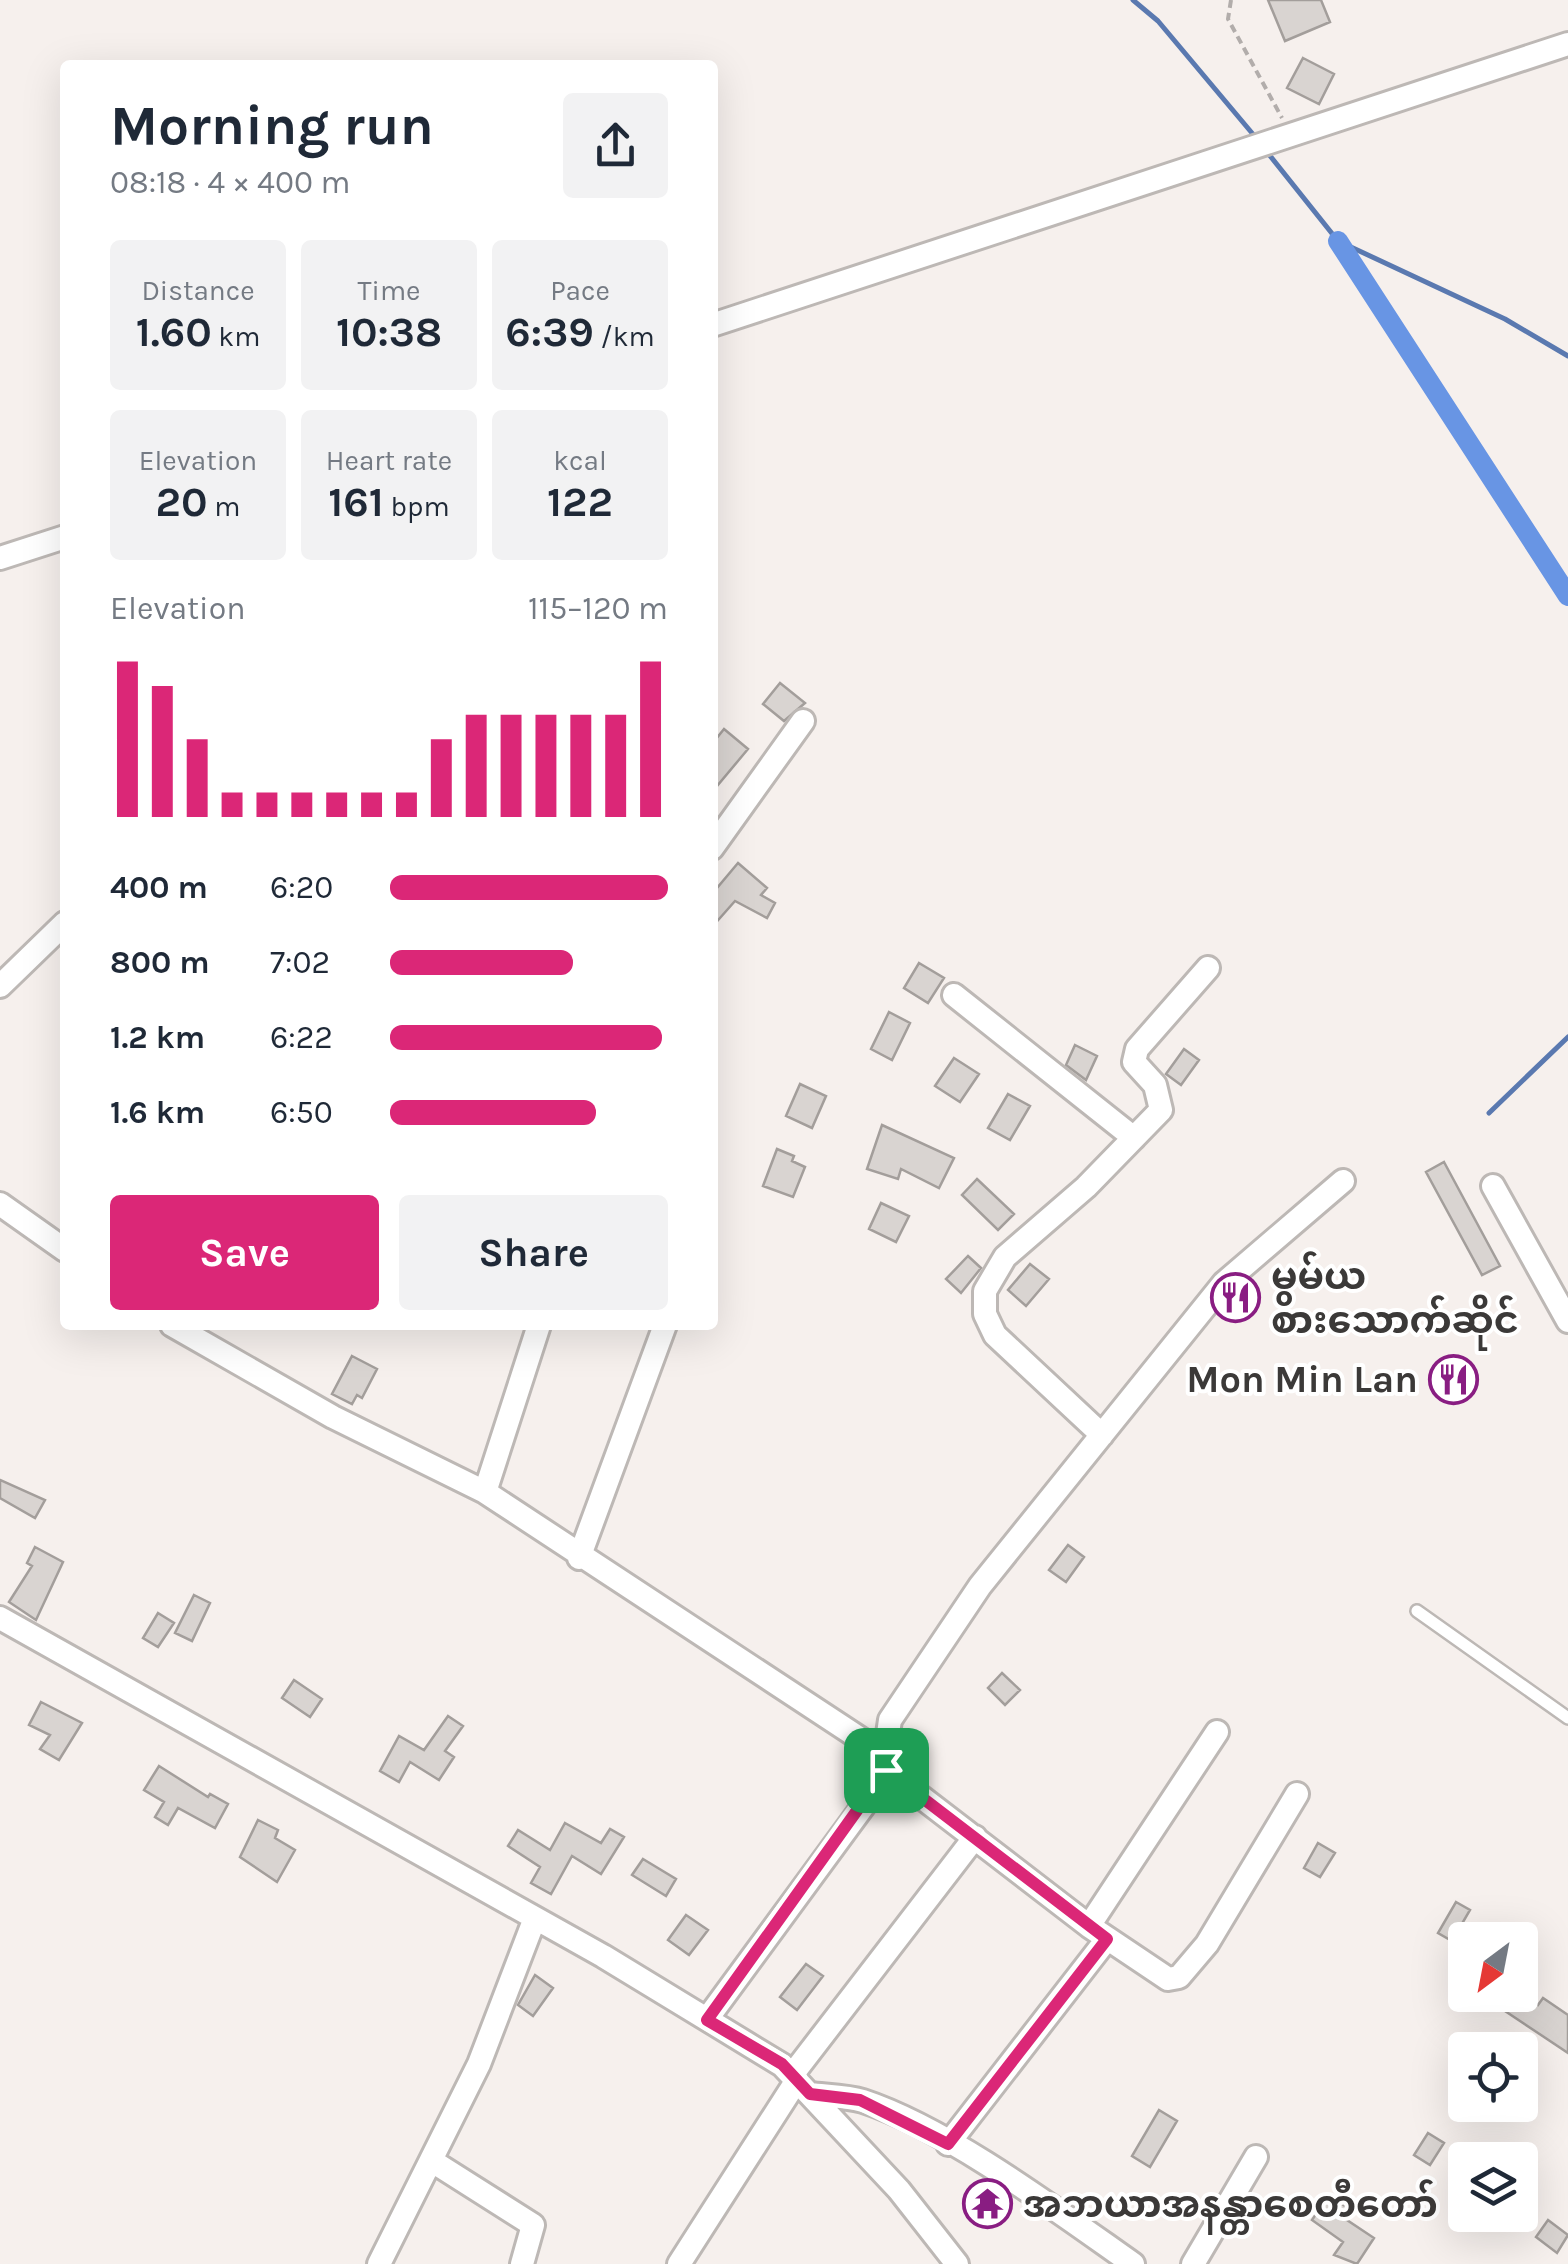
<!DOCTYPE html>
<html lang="en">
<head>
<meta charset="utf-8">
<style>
	:root { --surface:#fff; --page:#f2f2f3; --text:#1f2937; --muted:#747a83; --accent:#db2777 }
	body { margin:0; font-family:Karla,"Noto Sans Myanmar",sans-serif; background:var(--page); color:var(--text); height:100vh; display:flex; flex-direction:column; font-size:38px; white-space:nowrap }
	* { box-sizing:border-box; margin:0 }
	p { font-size:32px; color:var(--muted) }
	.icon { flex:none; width:55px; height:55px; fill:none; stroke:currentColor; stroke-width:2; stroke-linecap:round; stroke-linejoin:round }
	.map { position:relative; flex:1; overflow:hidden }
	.details { position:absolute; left:60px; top:60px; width:658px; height:1270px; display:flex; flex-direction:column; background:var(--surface); border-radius:10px; box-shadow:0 10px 40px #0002 }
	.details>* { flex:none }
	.needle { width:65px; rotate:212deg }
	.fabs { position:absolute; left:1448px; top:1922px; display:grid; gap:20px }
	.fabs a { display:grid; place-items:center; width:90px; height:90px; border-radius:10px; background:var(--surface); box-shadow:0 10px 40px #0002; font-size:50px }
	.pin { position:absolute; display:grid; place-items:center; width:85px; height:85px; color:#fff; margin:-42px; border-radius:20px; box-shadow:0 5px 15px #0006 }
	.round { display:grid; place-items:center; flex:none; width:105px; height:105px; border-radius:10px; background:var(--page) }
	.headline { display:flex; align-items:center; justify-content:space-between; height:170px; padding:0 50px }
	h1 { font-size:55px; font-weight:700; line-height:75px }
	.stats { display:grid; grid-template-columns:repeat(3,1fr); gap:15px; height:170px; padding:10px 50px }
	.stats div { display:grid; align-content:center; border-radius:10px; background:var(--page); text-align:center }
	.stats b { font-size:42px; font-weight:700 }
	.stats small { font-size:28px; font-weight:400 }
	.stats p { font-size:28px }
	.chart { height:280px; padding:20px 50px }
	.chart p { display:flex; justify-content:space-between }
	.chart svg { width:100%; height:180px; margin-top:10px; stroke:var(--accent); stroke-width:6 }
	.button { display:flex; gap:20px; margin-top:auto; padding:20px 50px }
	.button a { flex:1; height:115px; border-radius:10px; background:var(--accent); color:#fff; font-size:40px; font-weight:700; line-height:115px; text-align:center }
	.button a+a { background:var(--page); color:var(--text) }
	ul { padding:0 50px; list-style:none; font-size:32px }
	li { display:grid; grid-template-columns:160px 120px 1fr; align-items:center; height:75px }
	li i { height:25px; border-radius:12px; background:var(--accent) }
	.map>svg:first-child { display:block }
</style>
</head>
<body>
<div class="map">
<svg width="1568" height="2264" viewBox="0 0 1568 2264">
	<rect width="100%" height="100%" fill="#f6f0ed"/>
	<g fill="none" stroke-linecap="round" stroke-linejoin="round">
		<path stroke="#5a79b0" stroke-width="5" d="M 1133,0 L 1158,21 L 1257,139
			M 1267,152 L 1338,241 L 1505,319 L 1568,356
			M 1489,1113 L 1568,1037"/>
		<path stroke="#6895e4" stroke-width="20" d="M 1338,241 L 1568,596"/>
	</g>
	<path fill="#d9d4d1" stroke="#a39e9b" stroke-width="2.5" d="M 1268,0 L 1321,0 L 1330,22 L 1285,41 Z
		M 1303,58 L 1334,74 L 1319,104 L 1287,88 Z
		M 780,683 L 805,703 L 784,721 L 763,704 Z
		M 724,729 L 748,749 L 712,792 L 712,744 Z
		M 738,863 L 767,888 L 761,895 L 775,903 L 767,918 L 735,901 L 712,927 L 712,894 Z
		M 919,963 L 944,978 L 928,1003 L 904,988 Z
		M 889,1012 L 910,1023 L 892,1060 L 871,1049 Z
		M 1075,1045 L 1097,1056 L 1086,1080 L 1066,1065 Z
		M 1184,1049 L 1199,1060 L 1181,1085 L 1166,1074 Z
		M 954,1058 L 979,1074 L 960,1102 L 935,1086 Z
		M 800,1084 L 826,1096 L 812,1128 L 786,1116 Z
		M 1008,1094 L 1030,1106 L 1010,1140 L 988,1128 Z
		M 882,1125 L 954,1158 L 939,1188 L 901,1169 L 898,1179 L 867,1169 Z
		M 777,1149 L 794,1156 L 792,1161 L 805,1167 L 793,1197 L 763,1186 Z
		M 1444,1162 L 1500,1266 L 1482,1275 L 1426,1172 Z
		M 977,1179 L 1014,1214 L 998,1230 L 962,1195 Z
		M 881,1203 L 909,1216 L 896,1242 L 869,1229 Z
		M 968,1256 L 981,1268 L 961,1293 L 946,1279 Z
		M 1030,1264 L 1049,1279 L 1026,1306 L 1008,1290 Z
		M 352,1356 L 377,1369 L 362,1398 L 357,1395 L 352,1404 L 332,1394 Z
		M 0,1480 L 45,1500 L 35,1518 L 0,1498 Z
		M 1068,1545 L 1084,1557 L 1066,1582 L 1049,1570 Z
		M 35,1547 L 63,1562 L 36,1620 L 9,1602 L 32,1566 L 27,1563 Z
		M 194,1595 L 210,1603 L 192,1641 L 175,1633 Z
		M 158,1613 L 174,1623 L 158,1647 L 143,1638 Z
		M 1002,1673 L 1020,1690 L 1005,1705 L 988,1688 Z
		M 294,1680 L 322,1699 L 310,1717 L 282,1698 Z
		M 41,1702 L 82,1723 L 59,1760 L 40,1749 L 50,1735 L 29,1725 Z
		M 448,1716 L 463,1726 L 445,1751 L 454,1757 L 439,1780 L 410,1762 L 399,1782 L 380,1771 L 399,1736 L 424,1750 Z
		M 159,1766 L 208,1797 L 210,1794 L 228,1804 L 215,1828 L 178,1808 L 168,1825 L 155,1817 L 164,1802 L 144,1790 Z
		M 258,1820 L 278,1830 L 275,1838 L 295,1850 L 277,1882 L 240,1857 Z
		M 565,1823 L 601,1843 L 610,1829 L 624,1837 L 601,1874 L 572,1856 L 551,1894 L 531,1883 L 540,1867 L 508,1846 L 518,1830 L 550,1850 Z
		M 1318,1843 L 1335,1853 L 1320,1877 L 1304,1868 Z
		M 643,1859 L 676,1879 L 666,1896 L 632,1875 Z
		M 1456,1902 L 1470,1910 L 1452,1941 L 1438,1933 Z
		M 686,1915 L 708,1930 L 689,1955 L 668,1940 Z
		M 806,1964 L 823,1976 L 797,2010 L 780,1997 Z
		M 535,1975 L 553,1988 L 533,2016 L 518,2005 Z
		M 1481,1995 L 1523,1995 L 1538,2005 L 1543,1998 L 1568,2015 L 1568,2053 Z
		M 1159,2110 L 1177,2121 L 1150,2167 L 1132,2156 Z
		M 1428,2133 L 1444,2143 L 1430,2165 L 1414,2155 Z
		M 990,2187 L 1004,2204 L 985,2220 L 971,2203 Z
		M 1329,2195 L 1352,2211 L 1347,2220 L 1374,2238 L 1357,2264 L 1334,2255 L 1343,2242 L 1312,2220 Z
		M 1548,2220 L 1568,2235 L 1557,2253 L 1536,2237 Z"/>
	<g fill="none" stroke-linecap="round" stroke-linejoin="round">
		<defs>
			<path id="lane" d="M 1417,1611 L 1568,1718"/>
			<path id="street" d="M 712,325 L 1568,44
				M 0,558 L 65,537
				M 712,848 L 803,721
				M 0,986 L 65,923
				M 954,995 L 1134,1138
				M 1493,1186 L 1568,1321
				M 0,1204 L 65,1250
				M 172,1325 L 333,1417 L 485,1492 L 885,1755
				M 1102,1435 L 995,1335 L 985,1314 L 985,1291 L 1005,1257 L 1086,1187 L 1161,1110 L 1155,1085 L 1134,1062 L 1137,1049 L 1208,968
				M 485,1492 L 539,1325
				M 579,1558 L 665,1325
				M 0,1618 L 603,1956 L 782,2065 L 899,2190 L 957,2264
				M 886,1770 L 1089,1926 L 1168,1979 L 1179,1977 L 1207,1944 L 1297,1794
				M 1089,1926 L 1217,1732
				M 707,2019 L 881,1782 L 890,1720 L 980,1586 L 1224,1283 L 1343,1181
				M 792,2075 L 975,1837
				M 810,2094 C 827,2096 847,2096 863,2101 C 948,2129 1059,2212 1133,2264
				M 948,2144 L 1107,1939
				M 432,2161 L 533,2225 L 522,2264
				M 379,2264 L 479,2064 L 535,1918
				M 679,2264 L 797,2080
				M 1193,2264 L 1256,2157"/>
		</defs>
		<use href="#lane" stroke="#bdb8b5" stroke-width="16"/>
		<use href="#street" stroke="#bdb8b5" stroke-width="28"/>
		<path stroke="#b2adab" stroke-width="4" stroke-dasharray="8 5" stroke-linecap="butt" d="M 1231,0 L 1228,19 L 1282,118"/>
		<use href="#lane" stroke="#fff" stroke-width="11"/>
		<use href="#street" stroke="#fff" stroke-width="22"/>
	</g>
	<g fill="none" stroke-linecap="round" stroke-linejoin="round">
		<defs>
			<path id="route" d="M 886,1770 L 1107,1939 L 948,2144 L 860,2100 L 810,2094 L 782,2064 L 707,2020 Z"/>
		</defs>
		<use href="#route" stroke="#fff" stroke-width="20"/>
		<use href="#route" stroke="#db2777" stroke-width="12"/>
	</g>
	<defs>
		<symbol id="restaurant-ring" viewBox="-11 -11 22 22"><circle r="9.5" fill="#fff" stroke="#891d82" stroke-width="1.5"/><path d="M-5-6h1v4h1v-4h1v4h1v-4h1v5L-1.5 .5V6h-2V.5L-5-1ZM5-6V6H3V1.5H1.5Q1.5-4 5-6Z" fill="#891d82"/></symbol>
		<symbol id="temple-ring" viewBox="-11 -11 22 22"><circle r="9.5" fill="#fff" stroke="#891d82" stroke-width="1.5"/><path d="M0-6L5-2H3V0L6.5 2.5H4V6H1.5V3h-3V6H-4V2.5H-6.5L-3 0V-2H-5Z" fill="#891d82"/></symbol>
	</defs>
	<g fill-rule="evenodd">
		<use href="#restaurant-ring" x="1208" y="1270" width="55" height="55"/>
		<use href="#restaurant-ring" x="1426" y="1352" width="55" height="55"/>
		<use href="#temple-ring" x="960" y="2176" width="55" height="55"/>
	</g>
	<g text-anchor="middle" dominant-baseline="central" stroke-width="8" stroke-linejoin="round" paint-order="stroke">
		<g font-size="38" font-weight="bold" fill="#3b3938" stroke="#fff" text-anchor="start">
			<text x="1271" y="1276">မွမ်ယ<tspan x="1271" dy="44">စားသောက်ဆိုင်</tspan></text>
			<text x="1418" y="1379" text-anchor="end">Mon Min Lan</text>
			<text x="1023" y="2204">အဘယာအနန္တာစေတီတော်</text>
		</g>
	</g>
</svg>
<div class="fabs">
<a><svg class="needle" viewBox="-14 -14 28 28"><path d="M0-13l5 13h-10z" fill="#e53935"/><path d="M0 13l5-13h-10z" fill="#747a83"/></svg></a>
<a><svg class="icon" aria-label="locate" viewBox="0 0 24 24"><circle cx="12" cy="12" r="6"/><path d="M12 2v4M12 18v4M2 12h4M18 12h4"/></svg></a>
<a><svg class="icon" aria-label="layers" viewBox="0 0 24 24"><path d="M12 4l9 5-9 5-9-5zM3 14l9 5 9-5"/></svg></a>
</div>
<div class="pin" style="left:886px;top:1770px;background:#1e9e55"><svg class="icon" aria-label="arrive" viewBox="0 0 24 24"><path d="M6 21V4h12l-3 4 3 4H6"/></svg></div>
<section class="details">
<div class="headline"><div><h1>Morning run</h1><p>08:18 · 4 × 400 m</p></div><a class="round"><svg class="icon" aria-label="share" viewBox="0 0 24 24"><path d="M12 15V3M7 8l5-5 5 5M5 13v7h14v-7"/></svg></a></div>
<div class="stats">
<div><p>Distance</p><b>1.60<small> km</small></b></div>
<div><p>Time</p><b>10:38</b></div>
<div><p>Pace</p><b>6:39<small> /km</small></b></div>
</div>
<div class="stats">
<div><p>Elevation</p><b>20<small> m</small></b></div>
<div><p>Heart rate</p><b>161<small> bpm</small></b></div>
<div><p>kcal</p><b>122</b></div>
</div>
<div class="chart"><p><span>Elevation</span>115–120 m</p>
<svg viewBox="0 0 160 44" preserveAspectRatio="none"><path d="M5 44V6M15 44V12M25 44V25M35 44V38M45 44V38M55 44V38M65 44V38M75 44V38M85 44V38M95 44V25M105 44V19M115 44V19M125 44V19M135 44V19M145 44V19M155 44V6"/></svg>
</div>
<ul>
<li><b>400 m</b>6:20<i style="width:100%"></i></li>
<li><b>800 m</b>7:02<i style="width:66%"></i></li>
<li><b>1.2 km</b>6:22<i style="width:98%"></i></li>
<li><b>1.6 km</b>6:50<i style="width:74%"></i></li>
</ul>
<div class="button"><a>Save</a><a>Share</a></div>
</section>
</div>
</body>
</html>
